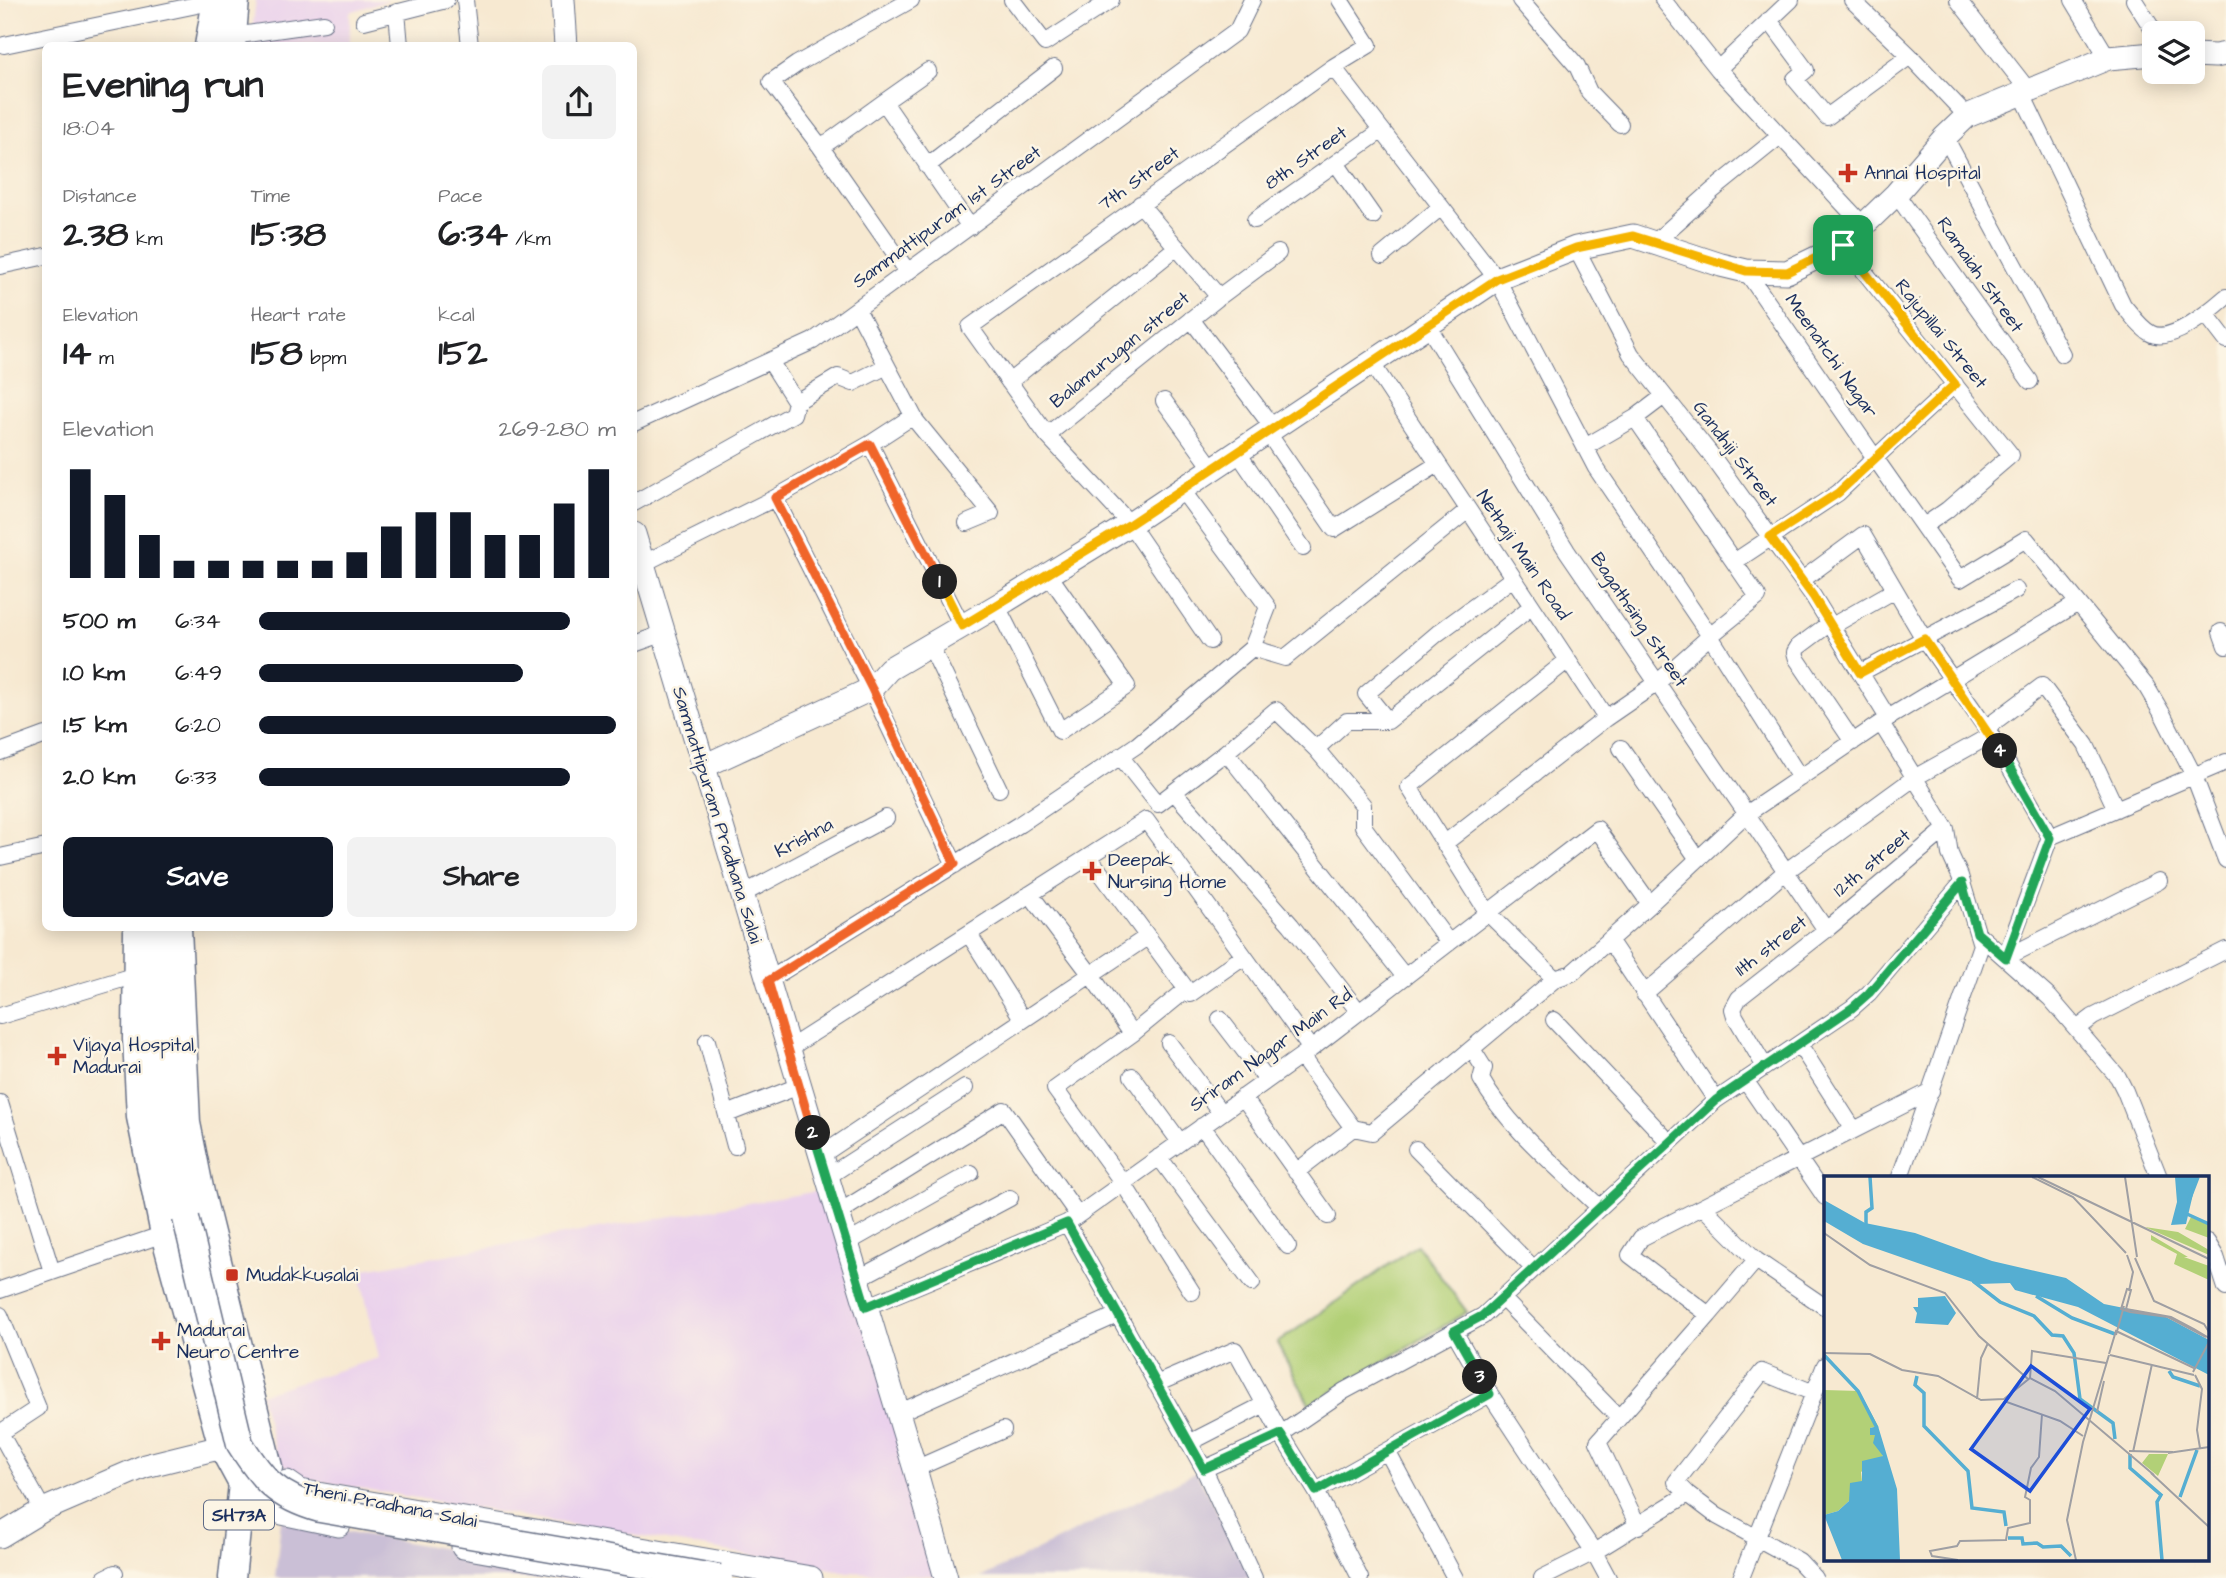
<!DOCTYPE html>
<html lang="en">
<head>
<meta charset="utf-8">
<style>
	:root { --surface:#fff; --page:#f2f2f2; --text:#202124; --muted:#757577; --accent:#111827 }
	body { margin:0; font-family:"Architects Daughter",sans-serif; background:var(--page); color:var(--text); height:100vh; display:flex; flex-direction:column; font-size:26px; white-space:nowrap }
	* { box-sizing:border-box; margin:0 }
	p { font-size:23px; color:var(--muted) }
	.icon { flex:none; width:38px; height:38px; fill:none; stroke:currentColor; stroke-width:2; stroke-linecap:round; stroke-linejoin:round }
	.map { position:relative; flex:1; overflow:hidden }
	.panel { position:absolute; left:42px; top:42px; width:595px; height:889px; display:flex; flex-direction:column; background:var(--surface); border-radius:10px; box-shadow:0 4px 18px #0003 }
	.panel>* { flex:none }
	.fabs { position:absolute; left:2142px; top:21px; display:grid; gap:14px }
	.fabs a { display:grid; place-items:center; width:63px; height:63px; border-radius:10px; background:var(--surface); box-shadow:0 4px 18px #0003; font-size:35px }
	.pin { position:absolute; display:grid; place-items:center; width:60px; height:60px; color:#fff; margin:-30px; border-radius:14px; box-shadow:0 4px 10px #0006 }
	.km { position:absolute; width:35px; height:35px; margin:-18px; border-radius:50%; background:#222; color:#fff; font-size:19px; line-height:35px; text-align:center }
	.round { display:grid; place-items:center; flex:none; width:74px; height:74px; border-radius:10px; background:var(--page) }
	.headline { display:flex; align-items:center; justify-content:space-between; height:119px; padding:0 21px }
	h1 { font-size:38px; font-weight:700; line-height:52px }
	.figures { display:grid; grid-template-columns:repeat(3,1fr); gap:10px; height:119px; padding:7px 21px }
	.figures div { display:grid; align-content:center }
	.figures b { font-size:35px; font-weight:700 }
	.figures small { font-size:19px; font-weight:400 }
	.figures p { font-size:19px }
	.chart { height:196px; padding:14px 21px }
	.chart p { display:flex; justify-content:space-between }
	.chart svg { width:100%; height:126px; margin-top:7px; stroke:var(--accent); stroke-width:6 }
	.action { display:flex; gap:14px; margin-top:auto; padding:14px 21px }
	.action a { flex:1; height:80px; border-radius:10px; background:var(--accent); color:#fff; font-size:28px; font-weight:700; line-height:80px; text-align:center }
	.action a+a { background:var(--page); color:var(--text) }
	ul { padding:0 21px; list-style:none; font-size:23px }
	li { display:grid; grid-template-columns:112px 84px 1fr; align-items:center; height:52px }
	li i { height:18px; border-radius:9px; background:var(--accent) }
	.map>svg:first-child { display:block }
</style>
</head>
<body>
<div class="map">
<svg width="2226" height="1578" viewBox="0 0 2226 1578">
	<rect width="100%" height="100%" fill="#fcf5e5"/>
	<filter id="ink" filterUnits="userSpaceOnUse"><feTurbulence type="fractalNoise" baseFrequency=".0143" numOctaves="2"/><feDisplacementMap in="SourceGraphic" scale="14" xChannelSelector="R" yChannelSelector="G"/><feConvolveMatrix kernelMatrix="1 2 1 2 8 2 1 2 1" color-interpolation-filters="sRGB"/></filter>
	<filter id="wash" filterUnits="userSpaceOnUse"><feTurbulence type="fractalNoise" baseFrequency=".00686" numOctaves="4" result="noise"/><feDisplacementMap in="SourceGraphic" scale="28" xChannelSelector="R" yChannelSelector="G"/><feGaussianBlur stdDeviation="1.57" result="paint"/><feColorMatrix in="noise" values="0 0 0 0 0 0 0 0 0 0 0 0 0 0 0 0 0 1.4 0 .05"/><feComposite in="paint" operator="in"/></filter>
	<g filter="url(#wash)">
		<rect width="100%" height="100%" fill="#f7e9d1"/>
		<path fill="#ead1ec" d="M 256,0 L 389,0 L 350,12 L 350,45 L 250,46 Z
			M 830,1189 L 940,1576 L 848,1572 L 300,1478 L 278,1460 L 260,1394 L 379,1358 L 359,1270 Z"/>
		<path fill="#cabfd6" d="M 1196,1472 L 1252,1578 L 980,1578 Z
			M 281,1520 L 611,1578 L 275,1578 Z"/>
		<path fill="#b2d077" stroke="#66806a" stroke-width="2" d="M 1417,1245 L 1467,1312 L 1310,1405 L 1277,1343 Z"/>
	</g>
	<g filter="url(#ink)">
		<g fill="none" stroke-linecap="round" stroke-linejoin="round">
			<defs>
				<path id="street" d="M 465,0 L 470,46
					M 1012,0 L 1045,43 L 1111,0
					M 1340,0 L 1369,45 L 1333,67 L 1497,279 L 1596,468 L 1710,636 L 1800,778
					M 1520,0 L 1577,66 L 1589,92 L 1620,124
					M 1663,0 L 1718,69 L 1863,225
					M 1852,0 L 1910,56 L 1967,116
					M 1958,0 L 2028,90
					M 2073,0 L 2108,58
					M 2134,0 L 2155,33
					M 397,12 L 400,46
					M 1769,20 L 1806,70 L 1795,79 L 1827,117 L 1910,56
					M 364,21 L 446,0
					M 233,36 L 324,23
					M 4,45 L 216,1
					M 1718,69 L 1791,0
					M 928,71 L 884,102 L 970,227
					M 2021,92 L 2123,305 C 2131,314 2139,327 2150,333 C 2170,345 2211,310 2226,297
					M 1945,137 L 2062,354
					M 820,146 L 830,141 L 884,102
					M 1336,163 L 1373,216
					M 927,166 L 1054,68
					M 1896,194 L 2030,381
					M 1140,204 L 1219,297 L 1047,435 L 1130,524 L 1210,641
					M 1255,220 L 1381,131
					M 1654,243 L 1712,191 L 1780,136
					M 1843,245 L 2011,455 L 1947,510 L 1924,526
					M 1576,248 L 1631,354 L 1709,452 L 1813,596 L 1888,718
					M 1382,256 L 1441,207
					M 0,266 L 46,256
					M 908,272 L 820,146 L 771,82 L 797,64 L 911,0
					M 1219,297 L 1278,253
					M 857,309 L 916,421 L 991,513 L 967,523
					M 2206,314 L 2226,340
					M 1191,319 L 1274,429
					M 1428,326 L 1567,551 L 1826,930
					M 770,361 L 796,402 L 838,377 L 853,383 L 887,366
					M 1372,364 L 1606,718 L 1657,683 L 1710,636 L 1758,597 L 1635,418
					M 1009,382 L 1177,247
					M 1955,384 L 1875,458 L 1960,579 L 2026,539 L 2146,686 L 2163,715 L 2194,776 L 2226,860
					M 1164,401 L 1213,469
					M 913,416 L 870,444 L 962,626
					M 634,423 L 813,341 L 1237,31 L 1252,0
					M 1268,433 L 1334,529 L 1438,464
					M 1047,435 L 970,327 L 1333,67
					M 1585,447 L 1635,418 L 1664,396
					M 1238,453 L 1303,548
					M 1182,490 L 1268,607 L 1252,648
					M 775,498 L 871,689 L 955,865
					M 634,503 L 793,414 L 796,402
					M 1734,562 L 1838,493 L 1875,458 L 1746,271
					M 636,567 L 775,498 L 870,444
					M 1513,578 L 1438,633 L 1366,694 L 1388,721 L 1532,606
					M 1802,580 L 1863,535 L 1924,639 L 1991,735 L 2050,837 L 2226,762
					M 997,606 L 1060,731 L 1127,686 L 1049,575
					M 1830,623 L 1798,647 L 1795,652 L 1797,659 L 1853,742
					M 1832,626 L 1895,590
					M 2221,632 L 2226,646
					M 634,644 L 662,634
					M 930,645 L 999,789
					M 1860,673 L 2016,590
					M 1388,721 L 1347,721 L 1316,749 L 1363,805 L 1363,826 L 1449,943
					M 1881,723 L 1946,829 L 1950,854 L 1960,876 L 1981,945 L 1900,1177
					M 1986,728 L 2042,686 L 2086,745 L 2116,809
					M 1621,748 L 1698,859
					M 0,752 L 46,735
					M 1226,752 L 1276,710 L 1316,749
					M 1120,756 L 1158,804 L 1226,752 L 1405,977
					M 1174,792 L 1291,925 L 1359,1012
					M 1445,843 L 1606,718
					M 0,857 L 46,847
					M 1089,857 L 1190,994 L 1244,956 L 1311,1049
					M 1030,894 L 1091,975 L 1132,1034 L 1055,1089 L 1123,1183 L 1192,1292
					M 741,895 L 886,818
					M 969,934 L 1023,1020
					M 1978,934 L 2050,998 L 2118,1077 L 2125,1091 L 2159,1177
					M 1609,940 L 1716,1100
					M 2005,958 L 2159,881
					M 2005,958 L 2050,837
					M 1555,979 L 1488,913 L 1409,787 L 1568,660
					M 767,981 L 1020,824 L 1137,745 L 1252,648 L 1285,658 L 1468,510
					M 1644,994 L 1785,872 L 1914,778 L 1991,735
					M 0,1016 L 136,975
					M 1220,1019 L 1267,1080
					M 1554,1020 L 1670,1143
					M 2077,1029 L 2093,1017 L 2226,950
					M 1132,1034 L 1186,990
					M 707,1041 L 735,1146
					M 1169,1043 L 1221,1113
					M 1799,1044 L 1854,1130
					M 788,1049 L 1146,820 L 1244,956
					M 1472,1049 L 1484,1068 L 1481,1079 C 1508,1128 1560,1169 1600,1208
					M 1301,1056 L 1353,1128
					M 1765,1067 L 1735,1016 L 1733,1009 L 1739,998 L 1826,930 L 1946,829
					M 1132,1076 L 1180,1142
					M 1745,1080 L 1825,1197
					M 1243,1097 L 1328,1216
					M 0,1103 L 52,1272 L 0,1290
					M 727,1114 L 799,1086
					M 1202,1126 L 1288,1246
					M 1416,1149 L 1534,1269
					M 820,1156 L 1147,937
					M 1159,1157 L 1252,1283
					M 1296,1172 L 1353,1128 L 1372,1132 L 1555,979 L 1572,973 L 1650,904 L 1745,815 L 1888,718 L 2078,603
					M 827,1177 L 965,1088
					M 1703,1207 L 1756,1260 L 1825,1307
					M 838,1213 L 1004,1110 L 1078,1215
					M 1067,1223 L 1204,1469 L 1281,1434 L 1344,1391 L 1483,1316 L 1716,1100 L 1852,1008 L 1869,993 L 1962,883
					M 2207,1242 L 2216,1257 L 2226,1288
					M 847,1243 L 971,1173
					M 52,1272 L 164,1234
					M 857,1279 L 1010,1198
					M 1502,1298 L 1619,1418
					M 866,1307 L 1067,1223 L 1311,1049 L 1597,829 L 1650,904
					M 0,1315 L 38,1408 L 0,1433
					M 1709,1315 L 1756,1260
					M 1454,1331 L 1490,1394 L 1594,1552 L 1608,1578
					M 1156,1384 L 1235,1350 L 1281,1434 L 1316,1491 L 1360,1578
					M 898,1413 L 1117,1315
					M 0,1433 L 43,1510
					M 1189,1443 L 1265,1404
					M 1387,1451 L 1490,1394
					M 915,1469 L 1003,1430
					M 1204,1469 L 1254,1578
					M 1316,1491 L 1387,1451 L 1455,1578
					M 1688,1494 L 1676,1482 L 1762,1372 L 1814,1393
					M 1638,1526 L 1598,1442 L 1709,1315 L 1630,1255 L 1641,1238 L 1931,1091
					M 105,1578 L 115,1573
					M 1542,1578 L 1594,1552 L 1688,1494 L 1717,1516 L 1799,1561 L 1815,1578
					M 1741,1578 L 1825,1365"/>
				<path id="secondary" d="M 563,0 L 566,46
					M 2193,55 L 2215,56 L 2226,54
					M 634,534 L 915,1469 L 946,1578
					M 702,767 L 871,689 L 889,669 L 1007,600 L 1130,524 L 1497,279 L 1576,248 L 1633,236 L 1721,265 L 1746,271 L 1787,272 L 1843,245 L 1896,194 L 1945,137 L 1967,116 L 2108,58 L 2154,54
					M 287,1482 L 300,1491 L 811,1578
					M 260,1498 L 282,1513 L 339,1525
					M 0,1536 L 43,1510 L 145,1466 L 222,1447
					M 463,1547 L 639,1578"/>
				<path id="primary" d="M 208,46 L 216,0
					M 232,46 L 236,0
					M 137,928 L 136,1039 L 140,1117 L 164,1234 L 222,1447 L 242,1484 L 260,1498
					M 178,928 L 187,1123 L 201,1193 L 269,1467
					M 160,935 L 159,1081 L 186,1218
					M 232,1578 L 242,1484 L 253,1477"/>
			</defs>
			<use href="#street" stroke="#687086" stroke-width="18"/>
			<use href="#secondary" stroke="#687086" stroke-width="25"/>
			<use href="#primary" stroke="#687086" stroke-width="29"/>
			<use href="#street" stroke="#fff" stroke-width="16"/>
			<use href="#secondary" stroke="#fff" stroke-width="23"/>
			<use href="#primary" stroke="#fff" stroke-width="26"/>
			<defs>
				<path id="primary-bridge" d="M 186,1218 L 240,1444 C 263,1480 277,1497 320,1509 L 719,1578"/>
			</defs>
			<use href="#primary-bridge" stroke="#687086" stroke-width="29" stroke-linecap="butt"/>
			<use href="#primary-bridge" stroke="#fff" stroke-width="26"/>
		</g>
	</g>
	<g fill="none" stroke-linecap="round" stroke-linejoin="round" filter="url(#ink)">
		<defs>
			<path id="split-1" d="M 940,582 L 962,626 L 1130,524 L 1497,279 L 1576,248 L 1633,236 L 1746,271 L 1787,272 L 1843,245"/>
			<path id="split-2" d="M 813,1133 L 768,981 L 955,864 L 872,689 L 775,498 L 870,444 L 940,582"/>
			<path id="split-3" d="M 813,1133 L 866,1307 L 1067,1223 L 1204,1469 L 1281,1434 L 1316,1491 L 1490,1394 L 1480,1377"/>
			<path id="split-4" d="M 1480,1377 L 1454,1331 L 1482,1316 L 1716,1100 L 1852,1008 L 1869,993 L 1962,883 L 1977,933 L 2006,958 L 2050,838 L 2000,751"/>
			<path id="split-5" d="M 1843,245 L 1955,384 L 1838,493 L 1770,537 L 1813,596 L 1860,673 L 1924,639 L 2000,751"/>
		</defs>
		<use href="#split-1" stroke="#fff" stroke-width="14"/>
		<use href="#split-2" stroke="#fff" stroke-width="14"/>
		<use href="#split-3" stroke="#fff" stroke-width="14"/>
		<use href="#split-4" stroke="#fff" stroke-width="14"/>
		<use href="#split-5" stroke="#fff" stroke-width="14"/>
		<use href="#split-1" stroke="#f5b400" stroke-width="9"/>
		<use href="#split-2" stroke="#f0652b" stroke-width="9"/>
		<use href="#split-3" stroke="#22a559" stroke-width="9"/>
		<use href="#split-4" stroke="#22a559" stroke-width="9"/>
		<use href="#split-5" stroke="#f5b400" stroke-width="9"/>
	</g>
	<g fill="#c8321e" stroke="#fcf5e5" stroke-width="2.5">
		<path d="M1844.5 162.5h7v7h7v7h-7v7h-7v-7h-7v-7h7z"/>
		<path d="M1088.5 860.5h7v7h7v7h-7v7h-7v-7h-7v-7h7z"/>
		<path d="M53.5 1045.5h7v7h7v7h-7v7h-7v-7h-7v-7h7z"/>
		<rect x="225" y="1268" width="14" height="14" rx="3.5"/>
		<path d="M157.5 1330.5h7v7h7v7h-7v7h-7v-7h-7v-7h7z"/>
	</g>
	<g text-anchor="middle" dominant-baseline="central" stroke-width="5" stroke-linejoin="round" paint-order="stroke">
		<rect fill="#fcf5e5" stroke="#5e6a86" stroke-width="2" x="204" y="1500.5" width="70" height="29" rx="5"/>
		<g font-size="18" font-weight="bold" fill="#1b2f5e">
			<text x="239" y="1515">SH73A</text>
		</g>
		<g font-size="19" fill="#1b2f5e" stroke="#fcf5e5">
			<text transform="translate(1306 158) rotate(-35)">8th Street</text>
			<text transform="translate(1139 179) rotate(-36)">7th Street</text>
			<text transform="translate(947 217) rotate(-36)">Sammattipuram 1st Street</text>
			<text transform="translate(1980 275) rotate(55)">Ramaiah Street</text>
			<text transform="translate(1941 334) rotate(51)">Rajupillai Street</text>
			<text transform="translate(1120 350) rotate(-39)">Balamurugan street</text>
			<text transform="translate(1831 356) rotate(55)">Meenatchi Nagar</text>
			<text transform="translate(1735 454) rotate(53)">Gandhiji Street</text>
			<text transform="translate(1523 555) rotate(56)">Nethaji Main Road</text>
			<text transform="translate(1639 620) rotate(56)">Bagathsing Street</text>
			<text transform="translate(717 815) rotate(73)">Sammattipuram Pradhana Salai</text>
			<text transform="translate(804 838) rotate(-28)">Krishna</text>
			<text transform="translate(1872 863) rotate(-40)">12th street</text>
			<text transform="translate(1771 946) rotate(-38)">11th street</text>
			<text transform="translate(1271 1050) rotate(-36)">Sriram Nagar Main Rd</text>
			<text transform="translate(390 1505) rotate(11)">Theni Pradhana Salai</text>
		</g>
		<g font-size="19" fill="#1b2f5e" stroke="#fcf5e5" text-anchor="start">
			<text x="1864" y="173">Annai Hospital</text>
			<text x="1108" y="860">Deepak<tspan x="1108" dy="22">Nursing Home</tspan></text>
			<text x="73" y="1045">Vijaya Hospital,<tspan x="73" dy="22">Madurai</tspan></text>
			<text x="246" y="1275">Mudakkusalai</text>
			<text x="177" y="1330">Madurai<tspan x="177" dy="22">Neuro Centre</tspan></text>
		</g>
	</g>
	<g transform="translate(1824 1176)">
		<rect width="385" height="385" fill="#f7e9d1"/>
		<path d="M 367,41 L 385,49 L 385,62 L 361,53 ZM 321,51 L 354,56 L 385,74 L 385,79 ZM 327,59 L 364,81 L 360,81 L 385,90 L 385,104 L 350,88 L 353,78 L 327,64 ZM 0,214 L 35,215 L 54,250 L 46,252 L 46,259 L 51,259 L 59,280 L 37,296 L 38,306 L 25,325 L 14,335 L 0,339 ZM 325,278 L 344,278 L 334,300 L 318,287 Z" fill="#b2d077"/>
		<path d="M 351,1 L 373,1 L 362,48 L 347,49 L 353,26 ZM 0,24 L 41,47 L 91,57 L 168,85 L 242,102 L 280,128 L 340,140 L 385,164 L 385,199 L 254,131 L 191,114 L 186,107 L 154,108 L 39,68 L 0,45 ZM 121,120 L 132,137 L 124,149 L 91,147 L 93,137 L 89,131 L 94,131 L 94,122 ZM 54,250 L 73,313 L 76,384 L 18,384 L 0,339 L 14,335 L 25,325 L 26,307 L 38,305 L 38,285 L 59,280 L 49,267 L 51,259 L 46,259 L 46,252 Z" fill="#55aed2"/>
		<path fill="none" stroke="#55aed2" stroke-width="3.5" d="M 364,27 L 374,1M 363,38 L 385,48M 42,50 L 42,36 L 48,32 L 46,1M 149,105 L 176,126 L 210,140 L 228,159 L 239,160 L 250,177 L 256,223 L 289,247 L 291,263M 212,120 L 248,142 L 291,158M 0,179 L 34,215 L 53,252M 345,195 L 349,201 L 376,210M 93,200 L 91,209 L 100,217 L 100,250 L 144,295 L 148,332 L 180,336 L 182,350M 306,278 L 306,292 L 337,319 L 333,326 L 338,384M 356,321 L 373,274M 184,362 L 198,362 L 199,368 L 213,367 L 219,371 L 237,370 L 247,380"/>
		<path fill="none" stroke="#9f9fa3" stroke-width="2" d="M 208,1 L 249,21 L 302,77M 214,1 L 385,83M 301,1 L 313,81M 0,57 L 46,89 L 121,117 L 155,160 L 204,203M 303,79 L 309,96 L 305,115M 311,82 L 330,125 L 380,148 L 385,156M 292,159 L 300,130M 382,161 L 344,141 L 306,136 L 297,133 L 303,113 L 307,114 L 302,133 L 347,141 L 370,153 L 385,162M 0,177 L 46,178 L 78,194 L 114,200 L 157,224 L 180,223 L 206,202 L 231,215 L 330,299M 285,178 L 292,155 L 370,192M 286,179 L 370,199M 369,196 L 385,166M 371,199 L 378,213 L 373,254 L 376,272M 206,202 L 208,175 L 282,187M 153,223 L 157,182 L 164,167M 180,225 L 236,245 L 259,260M 273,236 L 280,205M 305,275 L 349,276M 309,276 L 328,188M 344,277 L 385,271M 327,297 L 385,351M 134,384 L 108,380 L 106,375 L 133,370 L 136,365 L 182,364 L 184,352 L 206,347 L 206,324 L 201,321 L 207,292 L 215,281 L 218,238M 252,384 L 243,344 L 259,266 L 285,179"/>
		<path fill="#1d4ed8" fill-opacity="0.15" stroke="#1d4ed8" stroke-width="3.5" d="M 207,190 L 266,233 L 206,315 L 147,273 Z"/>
		<rect width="385" height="385" fill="none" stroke="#1b2f5e" stroke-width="3.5"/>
	</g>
</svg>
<div class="fabs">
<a><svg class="icon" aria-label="layers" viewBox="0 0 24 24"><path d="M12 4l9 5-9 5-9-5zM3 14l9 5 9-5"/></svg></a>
</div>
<div class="pin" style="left:1843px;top:245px;background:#1e9e55"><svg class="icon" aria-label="arrive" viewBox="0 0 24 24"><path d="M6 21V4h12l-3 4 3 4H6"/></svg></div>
<b class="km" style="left:940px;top:582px">1</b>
<b class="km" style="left:813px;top:1133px">2</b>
<b class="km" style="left:1480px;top:1377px">3</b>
<b class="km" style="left:2000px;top:751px">4</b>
<section class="panel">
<div class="headline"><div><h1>Evening run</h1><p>18:04</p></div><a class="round"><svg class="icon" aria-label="share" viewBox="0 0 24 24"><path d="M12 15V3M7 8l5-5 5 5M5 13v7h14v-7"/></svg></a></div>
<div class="figures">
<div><p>Distance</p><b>2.38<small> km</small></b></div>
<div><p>Time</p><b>15:38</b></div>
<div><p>Pace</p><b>6:34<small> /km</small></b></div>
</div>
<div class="figures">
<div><p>Elevation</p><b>14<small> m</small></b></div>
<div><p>Heart rate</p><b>158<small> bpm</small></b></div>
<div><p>kcal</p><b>152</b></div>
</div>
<div class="chart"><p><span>Elevation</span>269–280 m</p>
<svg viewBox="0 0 160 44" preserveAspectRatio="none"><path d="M5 44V6M15 44V15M25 44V29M35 44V38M45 44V38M55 44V38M65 44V38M75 44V38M85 44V35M95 44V26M105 44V21M115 44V21M125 44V29M135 44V29M145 44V18M155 44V6"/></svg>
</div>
<ul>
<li><b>500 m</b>6:34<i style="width:87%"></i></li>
<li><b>1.0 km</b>6:49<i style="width:74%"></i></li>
<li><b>1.5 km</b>6:20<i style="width:100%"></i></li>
<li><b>2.0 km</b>6:33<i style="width:87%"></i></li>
</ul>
<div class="action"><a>Save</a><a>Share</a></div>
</section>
</div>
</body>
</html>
